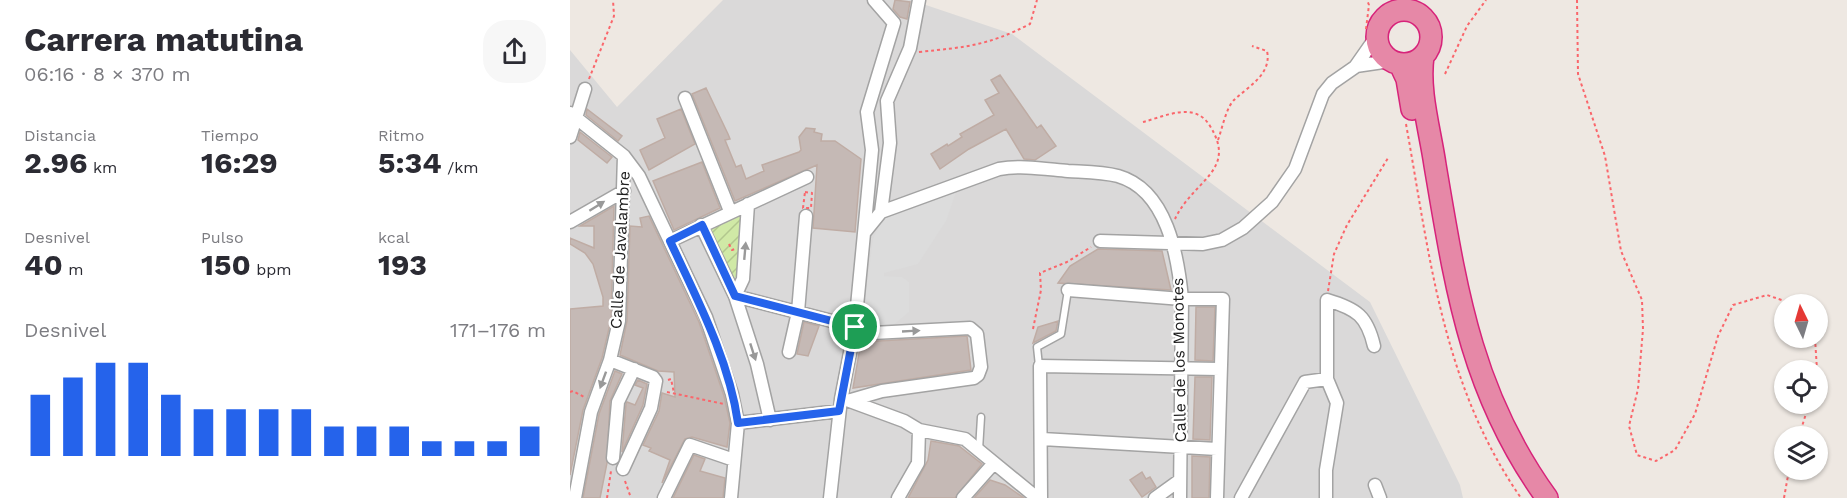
<!DOCTYPE html>
<html lang="es">
<head>
<meta charset="utf-8">
<style>
	:root { --surface:#fff; --page:#f7f7f7; --text:#2b2b33; --muted:#7c7c81; --accent:#2563eb }
	body { margin:0; font-family:"Work Sans",sans-serif; background:var(--page); color:var(--text); height:100vh; display:flex; flex-direction:column; font-size:22px; white-space:nowrap }
	* { box-sizing:border-box; margin:0 }
	p { font-size:20px; color:var(--muted) }
	.icon { flex:none; width:33px; height:33px; fill:none; stroke:currentColor; stroke-width:2; stroke-linecap:round; stroke-linejoin:round }
	.map { position:relative; flex:1; overflow:hidden }
	.side { display:flex; flex-direction:column; background:var(--surface); width:570px }
	.side>* { flex:none }
	.needle { width:39px; rotate:355deg }
	.fabs { position:absolute; left:1204px; top:294px; display:grid; gap:12px }
	.fabs a { display:grid; place-items:center; width:54px; height:54px; border-radius:50%; background:var(--surface); box-shadow:0 2px 4px #0004; font-size:30px }
	.pin { position:absolute; display:grid; place-items:center; width:51px; height:51px; color:#fff; margin:-26px; border:3px solid #fff; border-radius:50%; box-shadow:0 2px 6px #0007 }
	.round { display:grid; place-items:center; flex:none; width:63px; height:63px; border-radius:24px; background:var(--page) }
	.summary { display:flex; align-items:center; justify-content:space-between; height:102px; padding:0 24px }
	h1 { font-size:33px; font-weight:700; line-height:45px }
	.figures { display:grid; grid-template-columns:repeat(3,1fr); gap:9px; height:102px; padding:6px 24px }
	.figures div { display:grid; align-content:center }
	.figures b { font-size:30px; font-weight:700 }
	.figures small { font-size:16px; font-weight:400 }
	.figures p { font-size:16px }
	.chart { height:168px; padding:12px 24px }
	.chart p { display:flex; justify-content:space-between }
	.chart svg { width:100%; height:108px; margin-top:6px; stroke:var(--accent); stroke-width:6 }
	main { display:flex; flex:1; min-height:0 }
	.map>svg:first-child { display:block }
</style>
</head>
<body>
<main>
<section class="side">
<div class="summary"><div><h1>Carrera matutina</h1><p>06:16 · 8 × 370 m</p></div><a class="round"><svg class="icon" aria-label="share" viewBox="0 0 24 24"><path d="M12 15V3M7 8l5-5 5 5M5 13v7h14v-7"/></svg></a></div>
<div class="figures">
<div><p>Distancia</p><b>2.96<small> km</small></b></div>
<div><p>Tiempo</p><b>16:29</b></div>
<div><p>Ritmo</p><b>5:34<small> /km</small></b></div>
</div>
<div class="figures">
<div><p>Desnivel</p><b>40<small> m</small></b></div>
<div><p>Pulso</p><b>150<small> bpm</small></b></div>
<div><p>kcal</p><b>193</b></div>
</div>
<div class="chart"><p><span>Desnivel</span>171–176 m</p>
<svg viewBox="0 0 160 44" preserveAspectRatio="none"><path d="M5 44V19M15 44V12M25 44V6M35 44V6M45 44V19M55 44V25M65 44V25M75 44V25M85 44V25M95 44V32M105 44V32M115 44V32M125 44V38M135 44V38M145 44V38M155 44V32"/></svg>
</div>
</section>
<div class="map">
<svg width="1277" height="498" viewBox="0 0 1277 498">
	<defs>
		<pattern id="garden-furrows" width="10" height="10" patternUnits="userSpaceOnUse" patternTransform="scale(1.5)"><rect width="10" height="10" fill="#d0e9a6"/><path d="M-1 1l2-2M0 10L10 0M9 11l2-2" fill="none" stroke="#b2c78e"/></pattern>
	</defs>
	<rect width="100%" height="100%" fill="#eee8e2"/>
	<path fill="#dad9d9" d="M 153,0 L 341,0 L 442,34 L 800,302 L 890,485 L 893,498 L 0,498 L 0,50 L 47,107 Z"/>
	<path fill="url(#garden-furrows)" d="M 167,212 L 173,215 L 168,276 L 162,279 L 138,232 L 142,223 Z"/>
	<path fill="#dcdcdc" d="M 386,192 L 376,221 L 348,264 L 314,273 L 314,276 L 332,277 L 339,282 L 339,312 L 321,327 L 291,329 L 303,239 L 314,216 Z"/>
	<path fill="#c5b9b5" stroke="#bfaca4" stroke-width="1.5" d="M 325,0 L 340,2 L 337,19 L 330,17 L 323,9 Z
		M 430,75 L 467,128 L 471,125 L 486,146 L 465,160 L 454,159 L 436,129 L 399,149 L 370,169 L 361,154 L 377,144 L 378,146 L 392,137 L 390,134 L 424,115 L 415,100 L 429,93 L 421,80 Z
		M 136,88 L 158,134 L 160,139 L 155,140 L 166,167 L 171,165 L 176,179 L 194,171 L 192,165 L 229,152 L 231,150 L 229,137 L 236,128 L 245,129 L 244,132 L 252,134 L 251,141 L 265,141 L 291,159 L 285,232 L 243,228 L 247,165 L 165,201 L 122,94 Z
		M 17,109 L 52,136 L 48,141 L 16,115 Z
		M 111,109 L 125,144 L 79,170 L 70,150 L 95,138 L 87,119 Z
		M 10,132 L 42,157 L 37,163 L 8,140 Z
		M 132,162 L 150,208 L 104,230 L 83,181 Z
		M 44,206 L 41,320 L 32,358 L 13,410 L 0,475 L 0,309 L 33,306 L 33,297 L 23,264 L 15,253 L 0,244 L 0,238 L 24,248 L 24,226 L 10,226 Z
		M 79,216 L 129,322 L 154,396 L 160,423 L 157,447 L 122,437 L 115,439 L 92,483 L 100,460 L 79,451 L 81,448 L 73,445 L 89,411 L 92,393 L 105,397 L 104,372 L 88,371 L 50,355 L 57,321 L 60,226 L 72,227 L 70,218 Z
		M 528,249 L 592,251 L 601,290 L 488,283 L 500,266 Z
		M 626,307 L 645,307 L 643,361 L 625,360 Z
		M 488,321 L 486,331 L 463,343 L 468,327 Z
		M 234,322 L 249,326 L 238,356 L 227,354 Z
		M 397,336 L 401,370 L 283,388 L 291,342 Z
		M 45,371 L 52,374 L 40,401 L 37,463 L 30,498 L 13,498 L 29,414 Z
		M 625,377 L 642,377 L 640,440 L 623,439 Z
		M 68,380 L 77,384 L 73,405 L 52,452 L 56,404 L 57,402 L 65,405 L 73,388 L 65,385 Z
		M 361,441 L 389,446 L 412,464 L 385,498 L 338,498 L 358,460 Z
		M 124,455 L 135,459 L 130,471 L 155,478 L 153,498 L 103,498 Z
		M 622,456 L 640,457 L 639,498 L 622,498 Z
		M 572,472 L 576,479 L 580,477 L 586,487 L 572,497 L 560,480 Z
		M 420,480 L 435,485 L 454,498 L 404,498 Z"/>
	<g fill="none" stroke-linecap="round" stroke-linejoin="round">
		<defs>
			<path id="lane" d="M 469,366 L 467,347 L 491,334 L 498,290
				M 409,450 L 411,417"/>
			<path id="street" d="M 786,66 L 820,61
				M 115,98 L 160,211
				M 0,113 L 54,156 L 69,176 L 136,317 L 162,394 L 168,423 L 161,498
				M 0,137 L 15,89
				M 311,212 L 320,143 L 317,101 L 340,48 L 349,0
				M 0,222 L 54,191
				M 131,225 L 165,296 L 187,364 L 200,420
				M 294,233 L 311,212 L 429,169 C 452,165 475,169 498,171 C 514,172 532,172 548,176 C 597,190 608,256 612,299 L 610,498
				M 100,241 L 237,177
				M 530,241 L 633,244 L 652,240 L 673,228 L 702,202 L 725,169 L 753,94 L 762,83 L 785,67 L 806,37
				M 498,290 L 612,299 L 653,299 L 647,498
				M 165,296 L 285,327
				M 165,296 L 173,279 L 178,204
				M 219,352 L 228,312 L 236,216
				M 40,360 L 83,377 L 86,381 L 81,408 L 53,469
				M 277,400 L 334,421 L 349,430 L 395,439 L 467,498
				M 281,400 L 312,391 L 404,378 L 408,375 L 411,367 L 407,334 L 400,328 L 283,334
				M 168,423 L 269,411
				M 472,439 L 647,449
				M 43,458 L 48,402 L 64,369
				M 805,485 L 810,498
				M 5,498 L 21,412 L 40,360 L 49,321 L 54,156
				M 94,498 L 120,445 L 164,460
				M 260,498 L 271,399 L 285,327 L 302,150 L 297,112 L 324,23 L 304,0
				M 328,498 L 348,463 L 349,430
				M 393,498 L 424,463
				M 471,498 L 470,366 L 650,369
				M 585,498 L 610,480
				M 671,498 L 735,382 L 757,379
				M 756,498 L 756,470 L 767,403 L 757,379 L 757,300 C 787,309 797,316 804,346"/>
			<path id="highway" d="M807 37a27 27 0 1 1 54 0a27 27 0 1 1-54 0Z
				M 853,56 C 848,91 860,130 865,165 C 886,289 901,393 977,498
				M 830,64 L 837,79 L 842,109"/>
		</defs>
		<use href="#lane" stroke="#a3a3a3" stroke-width="9"/>
		<use href="#street" stroke="#a3a3a3" stroke-width="15"/>
		<use href="#highway" stroke="#d7237a" stroke-width="24"/>
		<path stroke="#fa666b" stroke-width="2" stroke-dasharray="3 3" stroke-linecap="butt" d="M 1007,0 L 1008,74 L 1035,156 L 1051,251 L 1072,300 L 1073,329 L 1068,389 L 1059,426 L 1067,455 L 1086,461 L 1105,450 L 1125,414 L 1148,336 L 1163,305 L 1197,295 L 1223,304
			M 828,4 L 831,0
			M 796,29 L 799,5 L 797,0
			M 349,52 C 396,47 417,46 460,24 L 467,0
			M 875,74 L 897,26 L 916,0
			M 19,79 L 44,16 L 43,0
			M 573,122 C 596,116 625,101 640,126 C 668,171 623,180 605,219
			M 836,124 C 860,257 872,384 951,498
			M 648,140 C 652,129 656,108 664,100 C 679,86 702,74 697,51 L 682,46
			M 235,192 L 242,193 L 241,208 L 233,208 Z
			M 159,244 L 162,250 L 165,249
			M 758,291 L 764,254 L 777,225 L 818,158
			M 463,329 L 471,290 L 470,273 L 497,262 L 521,247
			M 1245,338 L 1247,370
			M 98,380 L 101,379 L 104,393
			M 0,392 L 3,391 L 14,397
			M 97,392 L 154,404
			M 1229,436 L 1239,404
			M 55,481 L 61,498
			M 37,498 L 41,471
			M 1214,498 L 1219,470"/>
		<use href="#lane" stroke="#fff" stroke-width="6"/>
		<use href="#street" stroke="#fff" stroke-width="12"/>
		<use href="#highway" stroke="#e688a7" stroke-width="21"/>
	</g>
	<defs><path id="oneway-solid" d="M-6-.8H1V-3.2L6.5 0L1 3.2V.8H-6Z" transform="scale(1.5)"/></defs>
	<g fill="#999">
		<use href="#oneway-solid" transform="translate(27 206) rotate(-32)"/>
		<use href="#oneway-solid" transform="translate(175 251) rotate(-85)"/>
		<use href="#oneway-solid" transform="translate(341 331) rotate(-3)"/>
		<use href="#oneway-solid" transform="translate(183 352) rotate(72)"/>
		<use href="#oneway-solid" transform="translate(33 380) rotate(110)"/>
	</g>
	<g fill="none" stroke-linecap="round" stroke-linejoin="round">
		<defs>
			<path id="route" d="M 132,225 L 165,296 L 285,327 L 269,411 L 168,423 C 159,359 127,299 100,241 Z"/>
		</defs>
		<use href="#route" stroke="#fff" stroke-width="12"/>
		<use href="#route" stroke="#2563eb" stroke-width="8"/>
	</g>
	<g text-anchor="middle" dominant-baseline="central" stroke-width="4.5" stroke-linejoin="round" paint-order="stroke">
		<g font-size="16" fill="#1c1c1c" stroke="#fff">
			<text transform="translate(50 250) rotate(-87)">Calle de Javalambre</text>
			<text transform="translate(609 360) rotate(-91)">Calle de los Monotes</text>
		</g>
	</g>
</svg>
<div class="fabs">
<a><svg class="needle" viewBox="-14 -14 28 28"><path d="M0-13l5 13h-10z" fill="#e53935"/><path d="M0 13l5-13h-10z" fill="#7c7c81"/></svg></a>
<a><svg class="icon" aria-label="locate" viewBox="0 0 24 24"><circle cx="12" cy="12" r="6"/><path d="M12 2v4M12 18v4M2 12h4M18 12h4"/></svg></a>
<a><svg class="icon" aria-label="layers" viewBox="0 0 24 24"><path d="M12 4l9 5-9 5-9-5zM3 14l9 5 9-5"/></svg></a>
</div>
<div class="pin" style="left:285px;top:327px;background:#1e9e55"><svg class="icon" aria-label="arrive" viewBox="0 0 24 24"><path d="M6 21V4h12l-3 4 3 4H6"/></svg></div>
</div>
</main>
</body>
</html>
